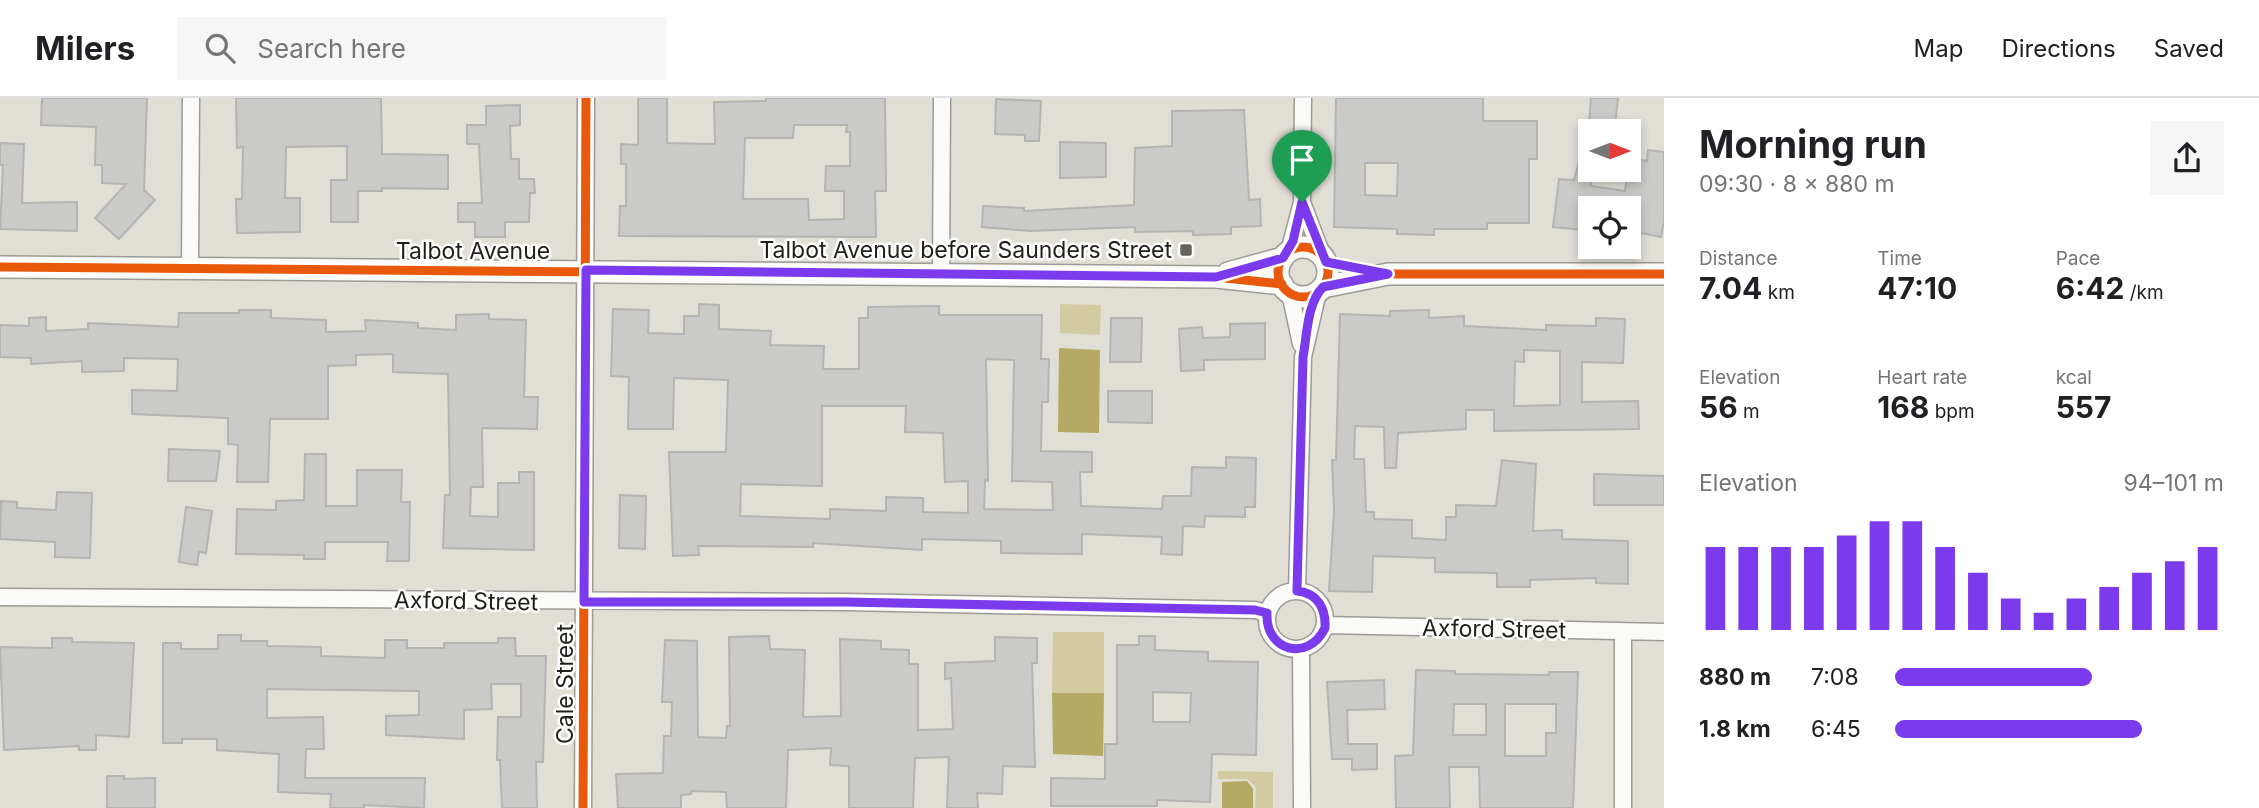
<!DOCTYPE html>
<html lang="en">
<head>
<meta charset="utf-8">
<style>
	:root { --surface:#fff; --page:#f6f6f6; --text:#202124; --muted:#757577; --line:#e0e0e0; --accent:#7c3aed }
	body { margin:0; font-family:Inter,sans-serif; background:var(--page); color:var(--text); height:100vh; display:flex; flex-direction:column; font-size:26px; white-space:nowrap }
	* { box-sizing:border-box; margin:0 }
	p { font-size:23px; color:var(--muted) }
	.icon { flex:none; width:38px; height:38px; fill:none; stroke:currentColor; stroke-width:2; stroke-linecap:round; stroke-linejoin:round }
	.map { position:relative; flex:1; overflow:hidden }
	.side { display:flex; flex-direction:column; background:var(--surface); width:595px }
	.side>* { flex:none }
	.needle { width:46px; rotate:90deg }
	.fabs { position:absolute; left:1578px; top:21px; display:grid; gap:14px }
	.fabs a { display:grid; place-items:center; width:63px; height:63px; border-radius:0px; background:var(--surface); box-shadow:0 4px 10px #0003; font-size:35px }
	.pin { position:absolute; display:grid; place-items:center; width:60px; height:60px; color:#fff; margin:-72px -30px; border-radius:50% 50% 50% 0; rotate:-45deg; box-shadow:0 0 7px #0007 }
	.pin .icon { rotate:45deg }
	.round { display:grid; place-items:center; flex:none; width:74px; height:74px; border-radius:0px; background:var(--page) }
	.head { display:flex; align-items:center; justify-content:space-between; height:119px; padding:0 35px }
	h1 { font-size:38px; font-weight:700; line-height:52px }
	.figures { display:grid; grid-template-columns:repeat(3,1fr); gap:10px; height:119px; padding:7px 35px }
	.figures div { display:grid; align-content:center }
	.figures b { font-size:30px; font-weight:700 }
	.figures small { font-size:19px; font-weight:400 }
	.figures p { font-size:19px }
	.chart { height:196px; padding:14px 35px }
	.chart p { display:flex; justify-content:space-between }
	.chart svg { width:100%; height:126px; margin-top:7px; stroke:var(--accent); stroke-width:6 }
	ul { padding:0 35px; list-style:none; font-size:23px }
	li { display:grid; grid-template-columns:112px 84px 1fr; align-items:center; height:52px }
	li i { height:18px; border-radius:9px; background:var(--accent) }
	header { display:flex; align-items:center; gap:42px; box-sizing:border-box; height:98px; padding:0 35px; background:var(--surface); border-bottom:2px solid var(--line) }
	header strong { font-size:33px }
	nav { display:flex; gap:38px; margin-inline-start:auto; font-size:24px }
	.search { width:490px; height:63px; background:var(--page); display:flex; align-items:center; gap:18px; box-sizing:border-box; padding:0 24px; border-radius:0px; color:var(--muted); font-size:26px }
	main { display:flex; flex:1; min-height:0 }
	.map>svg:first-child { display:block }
</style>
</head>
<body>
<header>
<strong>Milers</strong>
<div class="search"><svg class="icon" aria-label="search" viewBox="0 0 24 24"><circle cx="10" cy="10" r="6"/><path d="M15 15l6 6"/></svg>Search here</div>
<nav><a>Map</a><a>Directions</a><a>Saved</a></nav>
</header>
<main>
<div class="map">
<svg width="1664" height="710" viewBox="0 0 1664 710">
	<rect width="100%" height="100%" fill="#e0ded5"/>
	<path fill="#d2cba1" d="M 1060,206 L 1101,207 L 1100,237 L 1060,235 Z
		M 1053,534 L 1104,534 L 1104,595 L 1052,595 Z
		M 1218,673 L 1273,674 L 1273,710 L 1255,710 L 1256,689 L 1247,681 L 1218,681 Z"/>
	<path fill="#b4aa63" d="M 1059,250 L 1100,252 L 1099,335 L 1058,334 Z
		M 1052,595 L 1104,595 L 1103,658 L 1053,656 Z
		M 1247,683 L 1253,691 L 1253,710 L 1222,710 L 1222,684 Z"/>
	<path fill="#cacac9" stroke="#b4b4b3" stroke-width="2" fill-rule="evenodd" d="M 42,0 L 147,0 L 144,92 L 155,102 L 119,141 L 95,120 L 126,86 L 102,85 L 102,67 L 95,67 L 96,29 L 41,27 Z
		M 236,0 L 381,0 L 382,56 L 448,57 L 448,91 L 382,90 L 382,93 L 358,93 L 358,124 L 331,124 L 331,82 L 347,82 L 347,48 L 286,49 L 285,100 L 300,100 L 300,134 L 237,135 L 236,101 L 242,101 L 243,49 L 237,50 Z
		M 638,0 L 667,0 L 667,45 L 715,46 L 714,4 L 766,3 L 766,0 L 885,0 L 886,93 L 875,93 L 876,139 L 619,138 L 620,108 L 626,108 L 626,66 L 621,66 L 621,46 L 638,47 ZM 794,27 L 847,27 L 846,34 L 850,34 L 850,68 L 826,68 L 825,93 L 844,93 L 844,121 L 809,122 L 808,101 L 743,101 L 745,40 L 793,40 Z
		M 1336,0 L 1483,0 L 1483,23 L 1537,23 L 1537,61 L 1529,61 L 1529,125 L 1487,125 L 1487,131 L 1434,131 L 1434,137 L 1397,136 L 1397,131 L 1334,129 ZM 1365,65 L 1398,65 L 1397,98 L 1365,97 Z
		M 1591,0 L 1618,0 L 1615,28 L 1589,25 Z
		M 996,1 L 1041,3 L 1039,43 L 1025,43 L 1025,37 L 995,36 Z
		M 520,7 L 520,27 L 510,28 L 511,61 L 519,61 L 519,81 L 534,81 L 535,95 L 530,95 L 529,124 L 505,124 L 505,139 L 475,139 L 475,124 L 458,124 L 458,105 L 482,105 L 479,46 L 467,46 L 467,27 L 486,27 L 486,8 Z
		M 1244,12 L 1249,102 L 1260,101 L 1261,128 L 1231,129 L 1231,136 L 1193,137 L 1193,133 L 1135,134 L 1135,129 L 1030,133 L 982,129 L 983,108 L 1024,110 L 1024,113 L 1134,107 L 1135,50 L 1172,48 L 1172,13 Z
		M 1586,38 L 1591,38 L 1591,88 L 1625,93 L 1629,60 L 1647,63 L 1648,52 L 1664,54 L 1664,123 L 1661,139 L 1632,133 L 1637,110 L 1586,110 L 1583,132 L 1553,129 L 1559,81 L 1574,82 Z
		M 1060,44 L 1106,45 L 1106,79 L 1060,80 Z
		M 0,45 L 24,46 L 22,105 L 77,104 L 77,133 L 0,131 L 3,67 L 0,67 Z
		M 699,206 L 719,207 L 719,231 L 771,233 L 770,247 L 824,248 L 823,271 L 859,271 L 859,220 L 868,220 L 868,209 L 939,208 L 939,217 L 1042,217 L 1041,261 L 1049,261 L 1048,304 L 1042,304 L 1041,353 L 1092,354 L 1092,374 L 1080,374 L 1081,408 L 1162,411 L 1163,398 L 1191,398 L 1192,369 L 1226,370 L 1226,359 L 1256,360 L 1255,409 L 1245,409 L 1245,419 L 1205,418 L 1204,429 L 1183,428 L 1182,457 L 1161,456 L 1162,439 L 1082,436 L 1082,456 L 1001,455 L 1001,443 L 922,441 L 922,452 L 813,445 L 813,449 L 698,448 L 699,457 L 673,458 L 669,354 L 726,354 L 728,282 L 674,280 L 673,331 L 628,331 L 629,279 L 611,278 L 613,211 L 649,212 L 648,235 L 684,236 L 684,218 L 699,218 ZM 986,261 L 1014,262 L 1012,383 L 1052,384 L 1053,412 L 984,411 L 985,382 L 988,383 ZM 822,308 L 906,308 L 905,334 L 943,335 L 945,384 L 968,383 L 968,415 L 923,414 L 923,400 L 886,399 L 886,413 L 830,411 L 830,421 L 740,418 L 741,386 L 822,388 Z
		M 239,212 L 271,212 L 271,220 L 326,222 L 326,234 L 366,233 L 365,222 L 418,225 L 418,230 L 456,232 L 456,217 L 489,216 L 489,221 L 526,222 L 524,299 L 538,299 L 537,331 L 482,330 L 483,389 L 471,389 L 470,418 L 498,419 L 498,385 L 519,385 L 519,374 L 534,374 L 534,452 L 443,450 L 445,397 L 450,397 L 448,276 L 393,274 L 393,256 L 356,257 L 356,267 L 328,268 L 328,321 L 270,321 L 268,384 L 237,384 L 238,347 L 228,346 L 228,320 L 132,316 L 132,292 L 177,293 L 178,261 L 124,260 L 124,273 L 82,274 L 82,263 L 31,266 L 31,260 L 0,259 L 0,227 L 29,228 L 29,220 L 46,219 L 46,233 L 88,231 L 88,225 L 178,229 L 179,215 L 239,215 Z
		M 1429,212 L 1429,220 L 1464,218 L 1464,228 L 1546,232 L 1546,227 L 1596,228 L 1596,220 L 1625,221 L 1623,265 L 1582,264 L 1582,304 L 1638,303 L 1639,331 L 1494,333 L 1494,312 L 1466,312 L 1466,331 L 1398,335 L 1396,370 L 1385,370 L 1384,329 L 1355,328 L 1354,361 L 1364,361 L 1366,414 L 1374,414 L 1374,421 L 1412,422 L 1412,440 L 1446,442 L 1446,419 L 1456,419 L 1456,407 L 1496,408 L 1502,362 L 1536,366 L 1533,433 L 1562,432 L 1562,441 L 1628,443 L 1628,486 L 1596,485 L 1596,480 L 1530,482 L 1530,489 L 1497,489 L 1497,475 L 1435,474 L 1435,460 L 1373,458 L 1372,494 L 1329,493 L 1334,413 L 1332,362 L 1336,362 L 1340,216 L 1390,218 L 1390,213 ZM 1524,252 L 1560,253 L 1560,307 L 1514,308 L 1515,263 L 1524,264 Z
		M 1111,220 L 1142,220 L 1141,264 L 1110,264 Z
		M 1265,225 L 1265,261 L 1204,262 L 1204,272 L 1181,273 L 1179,231 L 1202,229 L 1203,240 L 1230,239 L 1230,226 Z
		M 1108,293 L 1152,293 L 1152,325 L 1108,324 Z
		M 169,351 L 220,353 L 216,383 L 168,383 Z
		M 305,356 L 326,356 L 326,408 L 357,408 L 357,372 L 402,372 L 401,404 L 410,404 L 409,463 L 387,463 L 388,444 L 325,444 L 325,461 L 304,461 L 304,457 L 236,456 L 237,411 L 276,412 L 276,403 L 304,402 Z
		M 1594,376 L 1664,378 L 1664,407 L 1594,407 Z
		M 57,394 L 92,395 L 90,460 L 55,459 L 55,444 L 0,441 L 1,403 L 17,404 L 17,410 L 56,412 Z
		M 620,397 L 646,398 L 645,451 L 619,450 Z
		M 186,409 L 212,413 L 206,455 L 199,454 L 197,467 L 179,464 Z
		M 218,537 L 241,537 L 241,543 L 267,543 L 267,548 L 321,549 L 321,558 L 385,560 L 385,542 L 407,542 L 407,550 L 444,550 L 444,545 L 498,545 L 498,540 L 515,540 L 516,558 L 546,558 L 543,664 L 536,664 L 537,710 L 502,710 L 500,662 L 497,662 L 498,619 L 521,619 L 521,586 L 491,586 L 492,611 L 464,612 L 464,641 L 386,637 L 386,618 L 419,617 L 419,593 L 267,591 L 267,620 L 323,619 L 324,651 L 306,651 L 305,680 L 425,680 L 424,710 L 364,707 L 364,710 L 330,710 L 331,696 L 278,694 L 279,656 L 217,652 L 217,641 L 182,641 L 182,645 L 163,645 L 163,545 L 181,545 L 181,551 L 218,551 Z
		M 769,538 L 770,551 L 805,552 L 803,619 L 841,618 L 840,541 L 881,543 L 881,551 L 909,552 L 909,566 L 918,566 L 918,632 L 953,631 L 951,580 L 945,581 L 945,565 L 995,563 L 995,539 L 1037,540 L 1037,565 L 1032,565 L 1035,669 L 1003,668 L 1002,696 L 977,695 L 978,710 L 947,710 L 949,659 L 915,660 L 913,710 L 849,710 L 849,668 L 830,667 L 831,650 L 788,652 L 786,710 L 727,710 L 726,694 L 691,693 L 691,696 L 681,697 L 681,710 L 618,710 L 616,676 L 663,675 L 664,638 L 671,638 L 672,604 L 662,604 L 665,542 L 697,543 L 698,639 L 726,640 L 727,628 L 730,628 L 729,539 Z
		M 1139,538 L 1155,538 L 1155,552 L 1208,554 L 1208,563 L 1258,564 L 1256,657 L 1212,656 L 1210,704 L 1157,702 L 1157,708 L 1051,708 L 1051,680 L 1105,681 L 1105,646 L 1117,646 L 1117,547 L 1139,547 ZM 1153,594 L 1191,595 L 1190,624 L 1153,624 Z
		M 52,540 L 72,540 L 72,544 L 134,545 L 129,639 L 96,637 L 96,652 L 79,652 L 79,648 L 4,652 L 0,549 L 52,550 Z
		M 1416,572 L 1455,573 L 1455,576 L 1549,577 L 1549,574 L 1578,574 L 1573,710 L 1480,710 L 1479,669 L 1449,669 L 1450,710 L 1396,710 L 1395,658 L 1413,657 ZM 1454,606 L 1486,606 L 1486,637 L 1453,637 ZM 1505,606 L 1556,606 L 1556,635 L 1546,635 L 1546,658 L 1505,658 Z
		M 1384,582 L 1385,611 L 1347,612 L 1348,646 L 1377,646 L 1377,671 L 1352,672 L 1352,661 L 1332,661 L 1327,584 Z
		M 107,678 L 124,678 L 124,681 L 155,680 L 155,710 L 107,710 Z"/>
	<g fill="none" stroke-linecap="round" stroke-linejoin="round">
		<defs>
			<path id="minor" d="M 1302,104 L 1322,157
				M 1289,154 L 1302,104 L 1303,0
				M 190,172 L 191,0
				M 941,178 L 942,0
				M 1290,195 L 1301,246
				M1267 522a29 29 0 1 1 58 0a29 29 0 1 1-58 0Z
				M 1297,493 L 1303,259 L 1318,194
				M 0,499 L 845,504 L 1255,512 L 1267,515
				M 1325,527 L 1664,534
				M 1301,551 L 1302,710
				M 583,710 L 586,0
				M 1623,710 L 1623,534"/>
			<path id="tertiary" d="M1278 174a25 25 0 1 1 50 0a25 25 0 1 1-50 0Z
				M 0,169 L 1216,179 L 1282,186
				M 1228,175 L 1283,160
				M 1323,189 L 1388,176 L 1664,176"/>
		</defs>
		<use href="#minor" stroke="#9c9b95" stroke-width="19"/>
		<use href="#tertiary" stroke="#9c9b95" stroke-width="24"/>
		<use href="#minor" stroke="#fafaf9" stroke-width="16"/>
		<use href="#tertiary" stroke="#fafaf9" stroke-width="21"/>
		<defs>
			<path id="cycleway" d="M1278 174a25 25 0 1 1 50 0a25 25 0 1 1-50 0Z
				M 0,169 L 1216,179 L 1282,186
				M 1323,189 L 1388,176 L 1664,176
				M 583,710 L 586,0"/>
		</defs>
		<use href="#cycleway" stroke="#fff" stroke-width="13"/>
		<use href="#cycleway" stroke="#e8590c" stroke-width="9"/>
	</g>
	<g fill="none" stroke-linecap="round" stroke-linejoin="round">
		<defs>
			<path id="route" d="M 1302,104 L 1326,164 L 1388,176 L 1323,189 C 1307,205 1307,238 1303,259 L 1297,493 C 1318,495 1326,511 1325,530 C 1308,565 1265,553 1267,515 L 1255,512 L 845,504 L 584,504 L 586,172 L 1216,179 L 1283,160 L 1293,143 Z"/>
		</defs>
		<use href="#route" stroke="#fff" stroke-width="14"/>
		<use href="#route" stroke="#7c3aed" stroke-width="9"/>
	</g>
	<rect fill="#63625b" stroke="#fff" stroke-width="2.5" x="1179" y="145" width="14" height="14" rx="3.5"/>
	<g text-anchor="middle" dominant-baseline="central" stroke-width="5" stroke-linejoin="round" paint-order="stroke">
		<g font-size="23" fill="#201f19" stroke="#fff" text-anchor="end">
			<text x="1172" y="152">Talbot Avenue before Saunders Street</text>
		</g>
		<g font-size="23" fill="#201f19" stroke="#fff">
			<text x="473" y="153">Talbot Avenue</text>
			<text transform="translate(466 503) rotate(1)">Axford Street</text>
			<text transform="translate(1494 531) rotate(1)">Axford Street</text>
			<text transform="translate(565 586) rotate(-90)">Cale Street</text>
		</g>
	</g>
</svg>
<div class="fabs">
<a><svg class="needle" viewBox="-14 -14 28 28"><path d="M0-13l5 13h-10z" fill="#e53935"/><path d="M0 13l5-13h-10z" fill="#757577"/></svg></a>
<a><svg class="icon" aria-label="locate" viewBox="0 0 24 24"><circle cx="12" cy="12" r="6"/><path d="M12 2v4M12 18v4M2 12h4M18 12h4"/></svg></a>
</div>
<div class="pin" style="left:1302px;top:104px;background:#1e9e55"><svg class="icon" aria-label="arrive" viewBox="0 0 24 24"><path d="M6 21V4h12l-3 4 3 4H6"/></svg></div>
</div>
<section class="side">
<div class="head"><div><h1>Morning run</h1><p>09:30 · 8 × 880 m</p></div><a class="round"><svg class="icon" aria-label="share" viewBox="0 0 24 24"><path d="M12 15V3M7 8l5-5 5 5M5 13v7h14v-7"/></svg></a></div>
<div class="figures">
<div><p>Distance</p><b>7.04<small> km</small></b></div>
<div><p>Time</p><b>47:10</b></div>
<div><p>Pace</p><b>6:42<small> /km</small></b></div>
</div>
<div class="figures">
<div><p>Elevation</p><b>56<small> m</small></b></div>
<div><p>Heart rate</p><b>168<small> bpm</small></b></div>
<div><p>kcal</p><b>557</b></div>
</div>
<div class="chart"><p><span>Elevation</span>94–101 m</p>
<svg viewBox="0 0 160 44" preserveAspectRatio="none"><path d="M5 44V15M15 44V15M25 44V15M35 44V15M45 44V11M55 44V6M65 44V6M75 44V15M85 44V24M95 44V33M105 44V38M115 44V33M125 44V29M135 44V24M145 44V20M155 44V15"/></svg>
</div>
<ul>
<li><b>880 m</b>7:08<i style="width:60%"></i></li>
<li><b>1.8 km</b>6:45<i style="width:75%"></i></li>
</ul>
</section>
</main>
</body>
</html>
